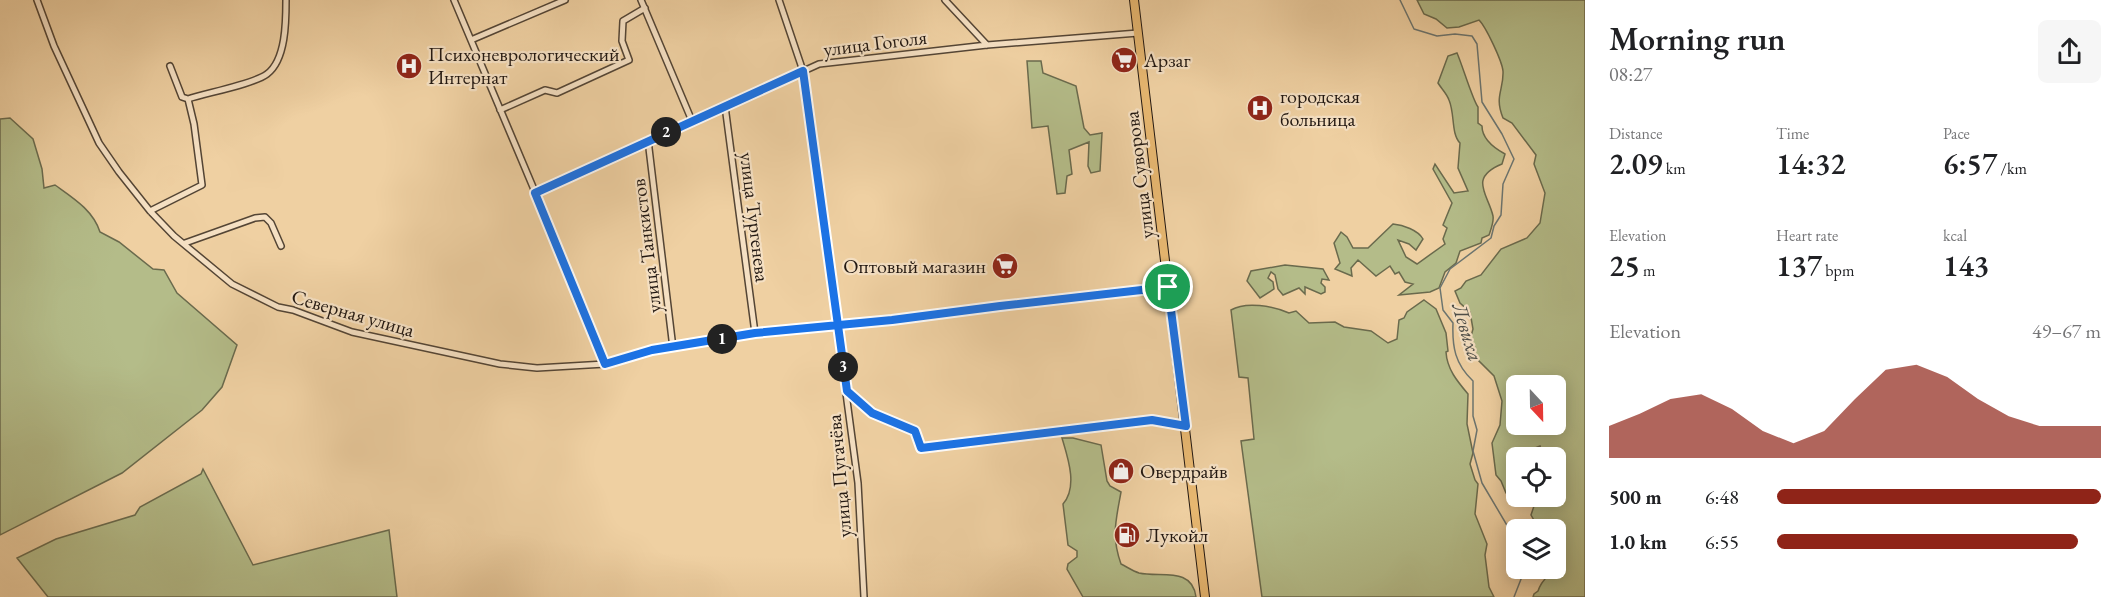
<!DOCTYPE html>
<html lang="en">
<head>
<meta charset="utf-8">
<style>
	:root { --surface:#fff; --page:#f6f6f6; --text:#202124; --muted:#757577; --accent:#8f2418 }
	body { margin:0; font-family:"EB Garamond",serif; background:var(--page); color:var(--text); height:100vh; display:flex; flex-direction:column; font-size:22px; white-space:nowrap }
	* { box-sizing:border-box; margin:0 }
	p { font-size:20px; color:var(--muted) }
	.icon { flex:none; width:33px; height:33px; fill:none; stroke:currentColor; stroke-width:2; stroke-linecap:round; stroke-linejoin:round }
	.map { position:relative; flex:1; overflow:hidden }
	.side { display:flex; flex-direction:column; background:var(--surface); width:540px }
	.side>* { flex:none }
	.needle { width:39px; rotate:158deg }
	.controls { position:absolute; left:1506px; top:375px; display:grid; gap:12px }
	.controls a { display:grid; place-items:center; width:60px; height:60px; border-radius:9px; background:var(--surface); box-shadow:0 3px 15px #0003; font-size:30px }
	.pin { position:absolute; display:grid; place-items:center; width:51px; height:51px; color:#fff; margin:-26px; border:3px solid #fff; border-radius:50%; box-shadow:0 2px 6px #0007 }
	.km { position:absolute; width:30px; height:30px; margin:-15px; border-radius:50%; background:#222; color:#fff; font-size:16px; line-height:30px; text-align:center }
	.round { display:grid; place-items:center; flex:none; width:63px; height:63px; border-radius:9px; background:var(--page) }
	.head { display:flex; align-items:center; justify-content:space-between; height:102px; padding:0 24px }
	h1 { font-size:33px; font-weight:600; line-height:45px }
	.stats { display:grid; grid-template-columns:repeat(3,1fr); gap:9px; height:102px; padding:6px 24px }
	.stats div { display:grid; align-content:center }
	.stats b { font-size:30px; font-weight:600 }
	.stats small { font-size:16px; font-weight:400 }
	.stats p { font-size:16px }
	.chart { height:168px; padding:12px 24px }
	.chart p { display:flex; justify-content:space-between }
	.chart svg { width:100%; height:108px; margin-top:6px; fill:var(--accent); opacity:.7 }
	ul { padding:0 24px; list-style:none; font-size:20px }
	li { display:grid; grid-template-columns:96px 72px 1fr; align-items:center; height:45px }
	li i { height:15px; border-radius:8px; background:var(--accent) }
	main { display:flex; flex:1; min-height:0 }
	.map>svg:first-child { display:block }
</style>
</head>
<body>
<main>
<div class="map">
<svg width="1585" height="597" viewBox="0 0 1585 597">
	<rect width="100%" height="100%" fill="#efd0a2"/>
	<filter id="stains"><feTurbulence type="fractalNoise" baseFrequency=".00333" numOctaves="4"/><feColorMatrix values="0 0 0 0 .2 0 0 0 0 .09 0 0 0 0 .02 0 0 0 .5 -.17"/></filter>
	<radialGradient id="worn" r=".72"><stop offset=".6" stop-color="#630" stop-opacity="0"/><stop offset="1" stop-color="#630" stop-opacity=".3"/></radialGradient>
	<path fill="#b4bc89" stroke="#6a6a4d" stroke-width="1.5" fill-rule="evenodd" d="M 1417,0 L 1585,0 L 1585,597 L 1533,597 L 1534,594 L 1538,591 C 1543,575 1554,575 1560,559 L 1556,547 L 1556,530 L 1539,529 L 1531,515 L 1537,497 L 1556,496 L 1556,458 L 1543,457 L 1540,446 L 1517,455 L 1513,475 L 1518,501 L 1506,493 L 1501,481 L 1496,475 L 1492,443 L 1500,425 L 1502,401 L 1494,376 L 1475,357 L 1470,340 L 1473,329 L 1470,312 L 1460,303 L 1455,291 L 1461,288 L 1466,281 L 1481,275 L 1501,249 L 1527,238 L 1540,223 L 1545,193 L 1534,164 L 1536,155 L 1512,123 L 1503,118 C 1494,96 1504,90 1503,71 C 1502,61 1486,27 1479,20 L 1459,27 L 1447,28 L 1436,19 L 1424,14 ZM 1516,386 L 1556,386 L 1556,424 L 1516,424 Z
		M 1457,53 C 1462,64 1473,101 1478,107 L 1478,123 L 1482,126 C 1482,139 1494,148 1505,154 L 1502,164 C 1468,178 1488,194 1493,216 C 1494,222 1491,229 1489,235 L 1482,238 L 1481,243 L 1460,251 L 1456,263 L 1445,272 L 1439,288 L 1430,292 L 1399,295 L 1413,284 L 1405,282 L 1399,272 L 1395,274 L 1390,266 L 1376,276 L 1358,260 L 1351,268 L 1352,276 L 1335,269 L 1340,263 L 1334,243 L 1341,232 L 1347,237 L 1353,248 L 1368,248 L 1393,224 C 1403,225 1418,230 1423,239 L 1416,250 L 1409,244 L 1398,240 L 1406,257 L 1417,264 L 1445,244 L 1443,239 L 1447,228 L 1443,225 L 1452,203 L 1433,169 L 1435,164 L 1454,193 L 1468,191 L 1458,168 L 1460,143 C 1451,134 1455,114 1449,100 C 1447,94 1441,88 1438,83 L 1448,56 Z
		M 1027,61 L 1041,61 L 1043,73 L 1076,86 L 1084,128 L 1090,135 L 1102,133 L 1100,171 L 1091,173 L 1088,166 L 1089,142 L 1069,150 L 1072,174 L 1067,176 L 1065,193 L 1057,194 L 1048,126 L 1032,128 Z
		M 10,118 L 33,139 L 42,169 L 44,188 L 55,185 C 73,198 93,210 100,232 L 119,242 L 153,269 L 164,270 L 177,293 L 237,345 L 222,387 L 202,410 L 122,473 L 0,535 L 0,119 Z
		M 1285,265 L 1323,269 L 1329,280 L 1322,279 L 1321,283 L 1325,287 L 1325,292 L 1321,294 L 1305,287 L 1305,294 L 1299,288 L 1283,295 L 1278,289 L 1275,275 L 1271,272 L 1268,278 L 1273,282 L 1274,289 L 1260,298 L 1247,281 L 1251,271 Z
		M 1424,300 L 1436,309 L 1446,333 L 1448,351 L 1446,352 C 1447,369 1457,381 1468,394 L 1467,424 L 1473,453 L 1470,464 L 1475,480 L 1478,484 L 1475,514 L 1487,544 L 1485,555 L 1489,587 L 1494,597 L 1262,597 L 1241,441 L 1254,439 L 1248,378 L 1239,377 L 1231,310 C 1246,301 1273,306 1289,313 L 1296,311 L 1309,323 L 1335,322 L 1344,327 L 1371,331 L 1388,343 L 1397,339 L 1399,320 L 1404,318 L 1407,312 Z
		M 1062,438 L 1073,438 L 1101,445 L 1107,481 L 1110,486 L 1121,492 C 1116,520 1111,536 1121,564 C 1127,567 1133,571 1139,573 C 1160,578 1192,566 1196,597 L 1083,597 L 1067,569 L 1068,564 L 1077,557 L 1077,551 L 1068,545 L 1063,504 C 1078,487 1068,458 1062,438 Z
		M 203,469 L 253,565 L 389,530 L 397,597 L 48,597 L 17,558 L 56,539 L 135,515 L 140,507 L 201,474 Z"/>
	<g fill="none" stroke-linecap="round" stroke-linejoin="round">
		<path stroke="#6c7570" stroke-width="1.5" d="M 1400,0 L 1414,29 L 1437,36 L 1455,34 L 1472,36 L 1477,44 L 1482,102 L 1502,134 L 1514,159 L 1503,184 L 1501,215 L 1494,226 L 1491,238 L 1450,269 L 1440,288 L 1443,310 L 1453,323 C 1452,347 1455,364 1473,381 L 1473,416 L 1477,430 L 1473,451 L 1482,483 L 1508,527 L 1516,532
			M 1514,597 L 1523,574 L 1527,568"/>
		<defs>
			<path id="minor" d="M 37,0 L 54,46 L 99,143 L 119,172 L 150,211 L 174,236 L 232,284 L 278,307 L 293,310 L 352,332 L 500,364 L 537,368 L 605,364 L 652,350 L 755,333 L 892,320 L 1000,306 L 1168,287
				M 454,0 L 560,251 L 605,364
				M 641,0 L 692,121
				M 779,0 L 803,71 L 858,483 L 864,597
				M 945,0 L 987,45
				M 471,40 L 565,0
				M 170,66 L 182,97 L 188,99
				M 725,106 L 755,333
				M 500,110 L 545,90 L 557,93 L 629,60 L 622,41 L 623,21 L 645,8
				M 648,140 L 673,348
				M 535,193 L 819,64 L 987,45 L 1138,33
				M 150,211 L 202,185 L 194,124 L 188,99 C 206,93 254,84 267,74 C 286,60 286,21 286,0
				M 185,243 L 255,218 L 265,217 L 271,223 L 281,246
				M 847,391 L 872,413 L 915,431 L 921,448 L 1152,420 L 1186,426"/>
			<path id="primary" d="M 1134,0 L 1205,597"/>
		</defs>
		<use href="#minor" stroke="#544535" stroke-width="8"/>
		<use href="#primary" stroke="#211711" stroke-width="10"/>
		<use href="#minor" stroke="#f5e0c3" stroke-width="5"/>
		<use href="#primary" stroke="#e8b871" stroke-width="8"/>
	</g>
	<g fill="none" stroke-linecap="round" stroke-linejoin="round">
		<defs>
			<path id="route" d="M 1168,287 L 1000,306 L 892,320 L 755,333 L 652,350 L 605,364 L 535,193 L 803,71 L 847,391 L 872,413 L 915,431 L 921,448 L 1152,420 L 1186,426 L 1168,287"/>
		</defs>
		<use href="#route" stroke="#fff" stroke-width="12"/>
		<use href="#route" stroke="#1a73e8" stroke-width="8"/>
	</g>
	<defs>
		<symbol id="supermarket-disc" viewBox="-11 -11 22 22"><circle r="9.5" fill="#8f2418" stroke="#f5e0c3"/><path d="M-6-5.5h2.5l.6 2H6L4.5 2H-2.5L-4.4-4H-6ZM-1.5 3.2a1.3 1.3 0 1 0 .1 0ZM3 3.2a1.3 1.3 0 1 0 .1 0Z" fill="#fff"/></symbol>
		<symbol id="hospital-disc" viewBox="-11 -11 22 22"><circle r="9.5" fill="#8f2418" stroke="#f5e0c3"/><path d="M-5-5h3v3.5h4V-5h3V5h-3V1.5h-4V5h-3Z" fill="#fff"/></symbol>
		<symbol id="shop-disc" viewBox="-11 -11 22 22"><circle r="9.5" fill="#8f2418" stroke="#f5e0c3"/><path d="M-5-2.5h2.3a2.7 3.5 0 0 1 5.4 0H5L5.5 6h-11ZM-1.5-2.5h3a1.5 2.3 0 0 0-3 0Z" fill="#fff"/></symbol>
		<symbol id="fuel-disc" viewBox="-11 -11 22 22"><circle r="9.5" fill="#8f2418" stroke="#f5e0c3"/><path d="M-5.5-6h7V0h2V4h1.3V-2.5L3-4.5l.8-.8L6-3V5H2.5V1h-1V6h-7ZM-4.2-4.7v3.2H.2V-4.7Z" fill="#fff"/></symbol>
	</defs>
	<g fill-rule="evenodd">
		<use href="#supermarket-disc" x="1109" y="45" width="30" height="30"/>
		<use href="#hospital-disc" x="394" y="51" width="30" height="30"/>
		<use href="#hospital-disc" x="1245" y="93" width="30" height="30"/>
		<use href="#supermarket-disc" x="990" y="251" width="30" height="30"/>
		<use href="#shop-disc" x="1106" y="456" width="30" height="30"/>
		<use href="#fuel-disc" x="1112" y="520" width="30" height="30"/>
	</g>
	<g text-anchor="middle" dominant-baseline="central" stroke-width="4.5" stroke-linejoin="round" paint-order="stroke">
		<g font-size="20" fill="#211711" stroke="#f5e0c3">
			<text transform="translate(875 43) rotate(-7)">улица Гоголя</text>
			<text transform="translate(1139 175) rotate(-97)">улица Суворова</text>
			<text transform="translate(755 217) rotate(83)">улица Тургенева</text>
			<text transform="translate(646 246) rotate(-97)">улица Танкистов</text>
			<text transform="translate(353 313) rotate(16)">Северная улица</text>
			<text transform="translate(839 476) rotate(-95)">улица Пугачёва</text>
		</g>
		<g font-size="20" fill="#211711" stroke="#f5e0c3" text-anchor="start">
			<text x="428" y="54">Психоневрологический<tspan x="428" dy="23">Интернат</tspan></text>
			<text x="1144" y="60">Арзаг</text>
			<text x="1280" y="96">городская<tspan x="1280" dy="23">больница</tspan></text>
			<text x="986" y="266" text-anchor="end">Оптовый магазин</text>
			<text x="1140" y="471">Овердрайв</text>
			<text x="1146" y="535">Лукойл</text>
		</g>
		<g font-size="21" font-style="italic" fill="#4d4e49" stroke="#f5e0c3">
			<text transform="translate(1468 332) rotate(73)">Левиха</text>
		</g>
	</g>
	<rect width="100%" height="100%" filter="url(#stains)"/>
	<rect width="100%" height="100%" fill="url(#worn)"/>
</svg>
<div class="controls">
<a><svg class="needle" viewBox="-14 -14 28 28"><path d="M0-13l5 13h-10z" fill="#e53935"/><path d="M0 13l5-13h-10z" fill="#757577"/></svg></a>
<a><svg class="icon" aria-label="locate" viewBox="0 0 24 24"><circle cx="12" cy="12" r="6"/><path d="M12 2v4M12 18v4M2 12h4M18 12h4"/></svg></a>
<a><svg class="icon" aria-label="layers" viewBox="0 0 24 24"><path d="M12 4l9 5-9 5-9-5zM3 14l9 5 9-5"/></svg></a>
</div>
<div class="pin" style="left:1168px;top:287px;background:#1e9e55"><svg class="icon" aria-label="arrive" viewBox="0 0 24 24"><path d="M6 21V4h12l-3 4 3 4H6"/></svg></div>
<b class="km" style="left:722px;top:339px">1</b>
<b class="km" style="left:666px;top:132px">2</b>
<b class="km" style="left:843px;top:367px">3</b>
</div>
<section class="side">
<div class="head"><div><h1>Morning run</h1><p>08:27</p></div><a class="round"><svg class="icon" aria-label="share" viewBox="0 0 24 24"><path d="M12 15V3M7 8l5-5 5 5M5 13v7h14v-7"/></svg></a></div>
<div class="stats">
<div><p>Distance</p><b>2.09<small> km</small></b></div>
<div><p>Time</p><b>14:32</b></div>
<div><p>Pace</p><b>6:57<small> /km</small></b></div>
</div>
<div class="stats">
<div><p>Elevation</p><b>25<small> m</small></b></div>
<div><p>Heart rate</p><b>137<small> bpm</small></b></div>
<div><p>kcal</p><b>143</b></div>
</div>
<div class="chart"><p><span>Elevation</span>49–67 m</p>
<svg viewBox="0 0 160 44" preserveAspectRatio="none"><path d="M0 44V31L10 26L20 20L30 18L40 24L50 33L60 38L70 33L80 20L90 8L100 6L110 11L120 20L130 27L140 31L150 31L160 31V44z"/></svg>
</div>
<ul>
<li><b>500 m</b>6:48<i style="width:100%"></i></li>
<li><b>1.0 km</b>6:55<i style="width:93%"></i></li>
</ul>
</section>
</main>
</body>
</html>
